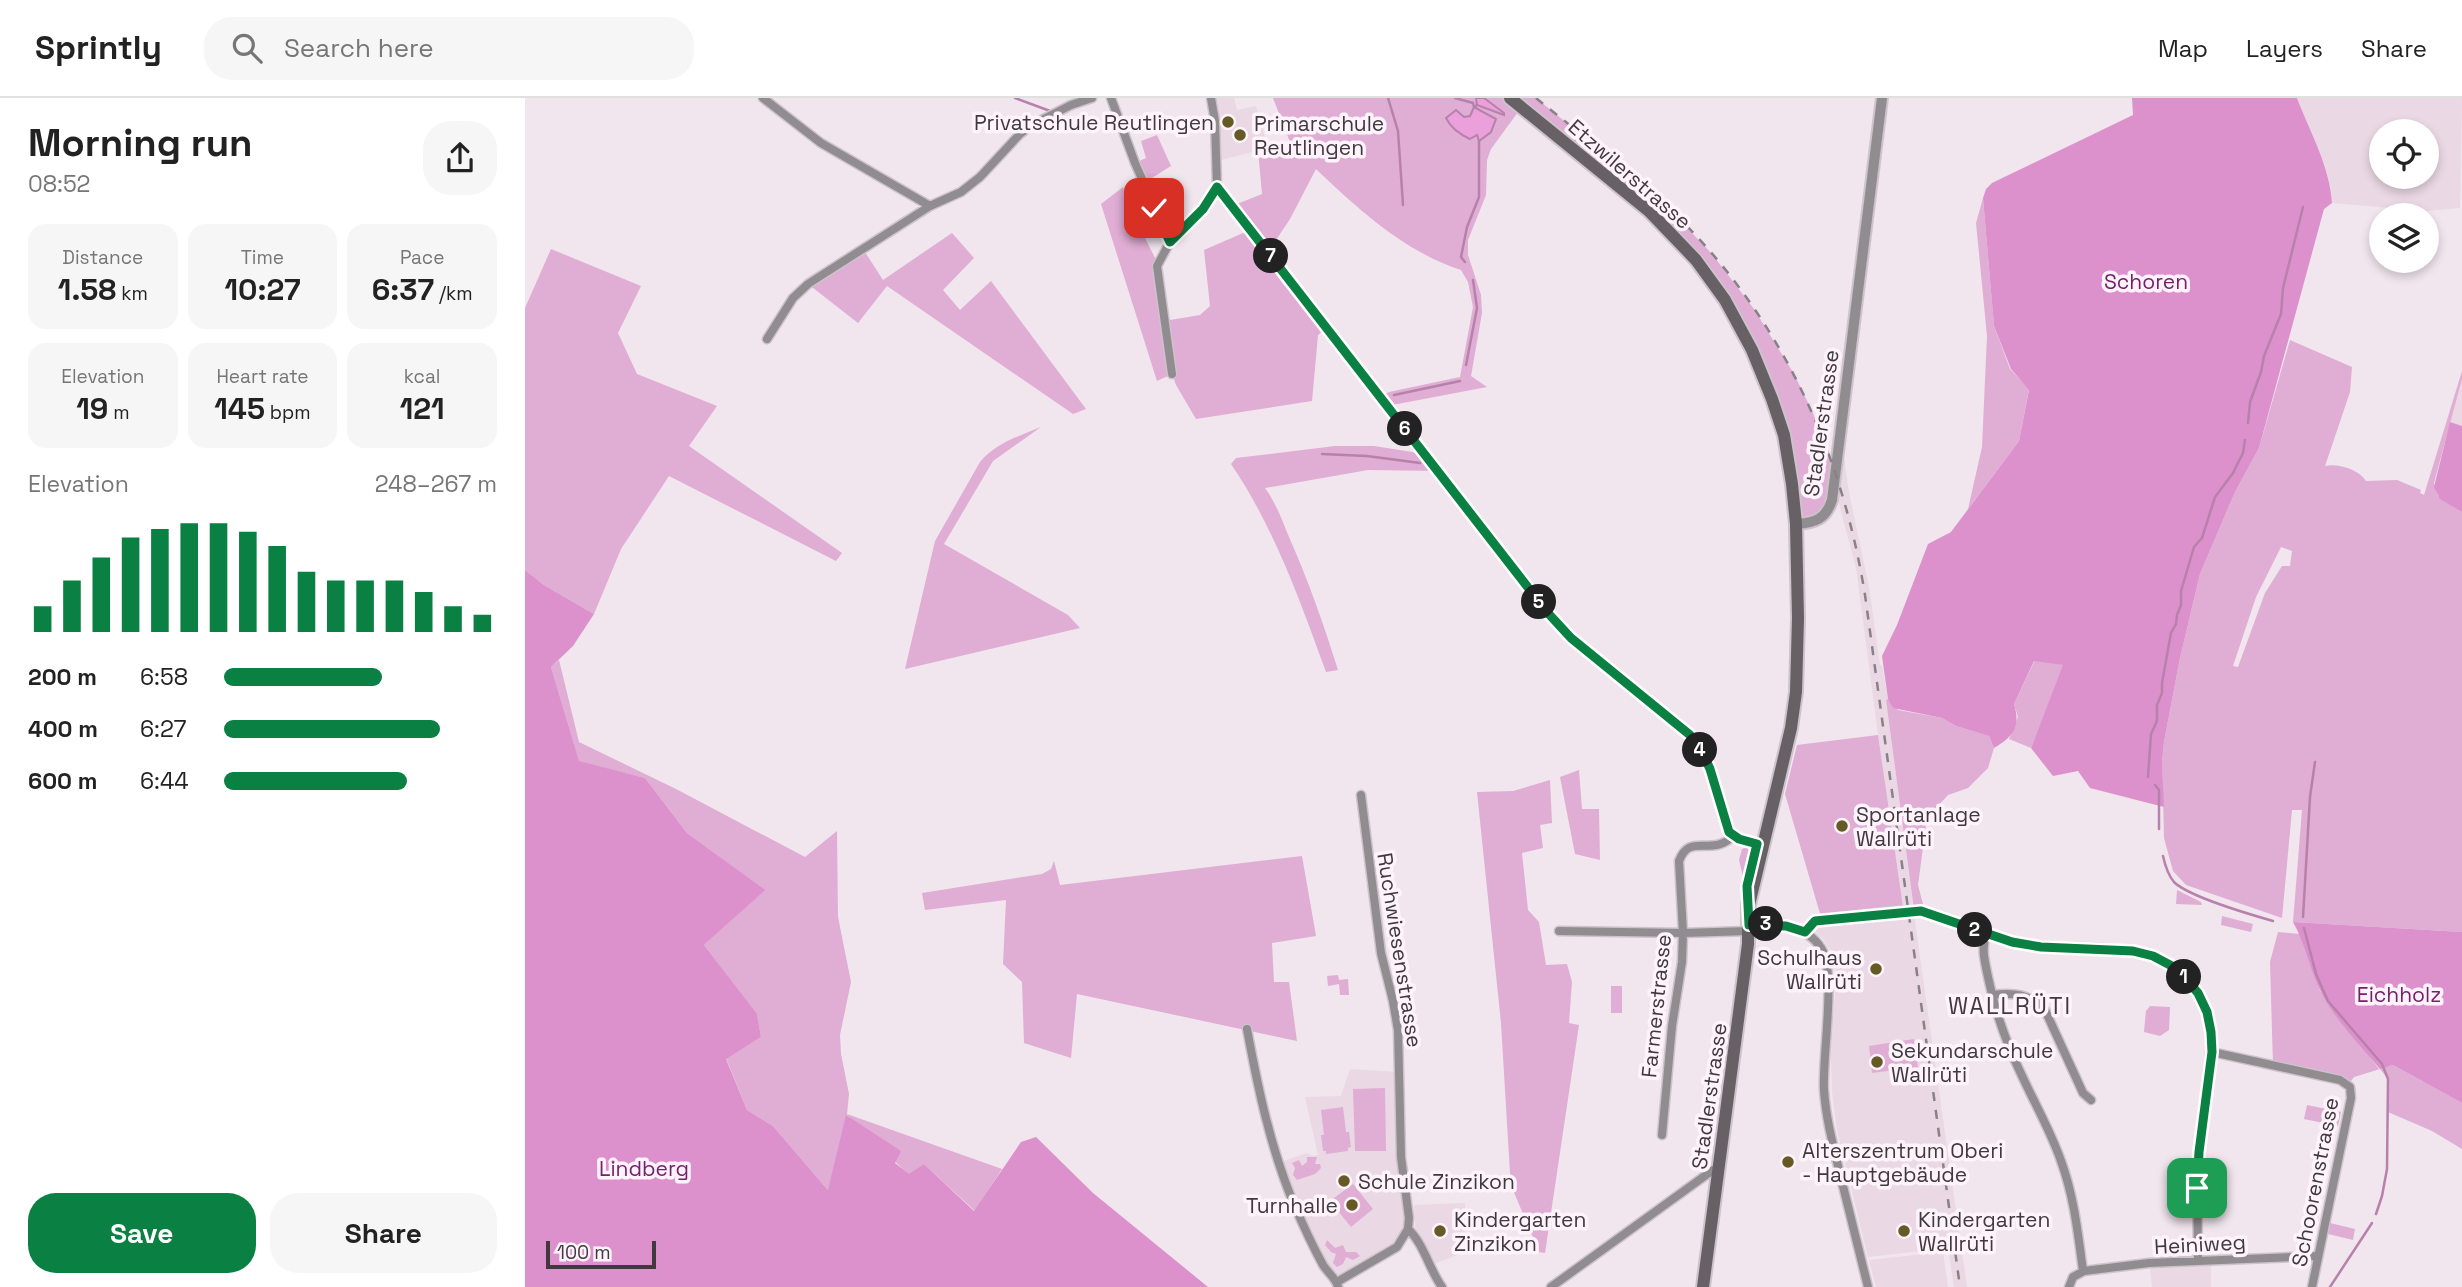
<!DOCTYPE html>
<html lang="en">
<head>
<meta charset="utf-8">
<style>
	:root { --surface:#fff; --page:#f6f6f6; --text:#222; --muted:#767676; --line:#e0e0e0; --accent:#0b8043 }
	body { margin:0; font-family:"Space Grotesk",sans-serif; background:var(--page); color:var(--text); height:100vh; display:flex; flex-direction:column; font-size:26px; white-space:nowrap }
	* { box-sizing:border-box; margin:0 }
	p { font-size:23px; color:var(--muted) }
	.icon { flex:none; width:38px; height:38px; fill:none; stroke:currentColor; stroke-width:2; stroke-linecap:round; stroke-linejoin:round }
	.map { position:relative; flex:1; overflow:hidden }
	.details { display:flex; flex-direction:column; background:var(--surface); width:525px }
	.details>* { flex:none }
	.tools { position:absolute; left:1844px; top:21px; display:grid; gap:14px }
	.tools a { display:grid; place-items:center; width:70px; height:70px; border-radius:50%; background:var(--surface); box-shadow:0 4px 10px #0003; font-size:35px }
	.scale { position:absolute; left:21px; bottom:18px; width:110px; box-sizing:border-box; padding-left:7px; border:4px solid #3e3a3d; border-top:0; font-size:19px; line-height:24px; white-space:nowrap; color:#3e3a3d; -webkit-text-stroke:5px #fef2fb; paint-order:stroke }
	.pin { position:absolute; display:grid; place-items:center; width:60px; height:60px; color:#fff; margin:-30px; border-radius:14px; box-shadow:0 4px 10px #0006 }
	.km { position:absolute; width:35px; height:35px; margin:-18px; border-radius:50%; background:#222; color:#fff; font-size:19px; line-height:35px; text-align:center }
	.round { display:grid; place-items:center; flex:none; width:74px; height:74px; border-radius:28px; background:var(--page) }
	.head { display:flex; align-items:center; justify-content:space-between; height:119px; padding:0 28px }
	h1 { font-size:38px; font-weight:600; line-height:52px }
	.stats { display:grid; grid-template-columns:repeat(3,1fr); gap:10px; height:119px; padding:7px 28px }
	.stats div { display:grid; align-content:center; border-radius:18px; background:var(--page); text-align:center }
	.stats b { font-size:30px; font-weight:600 }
	.stats small { font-size:19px; font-weight:400 }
	.stats p { font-size:19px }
	.chart { height:196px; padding:14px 28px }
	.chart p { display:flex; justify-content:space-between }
	.chart svg { width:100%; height:126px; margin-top:7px; stroke:var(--accent); stroke-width:6 }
	.cta { display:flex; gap:14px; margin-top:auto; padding:14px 28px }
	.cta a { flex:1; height:80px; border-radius:28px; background:var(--accent); color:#fff; font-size:28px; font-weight:600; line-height:80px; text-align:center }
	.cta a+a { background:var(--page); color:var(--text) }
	ul { padding:0 28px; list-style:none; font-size:23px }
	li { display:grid; grid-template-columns:112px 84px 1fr; align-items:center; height:52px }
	li i { height:18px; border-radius:9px; background:var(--accent) }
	header { display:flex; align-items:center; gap:42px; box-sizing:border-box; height:98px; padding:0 35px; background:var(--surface); border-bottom:2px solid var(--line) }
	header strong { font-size:33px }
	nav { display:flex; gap:38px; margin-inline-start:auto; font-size:24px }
	.search { width:490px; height:63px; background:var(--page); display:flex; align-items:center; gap:18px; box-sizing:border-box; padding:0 24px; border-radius:28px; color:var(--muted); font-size:26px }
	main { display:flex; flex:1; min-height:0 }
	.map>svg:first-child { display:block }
</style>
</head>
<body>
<header>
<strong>Sprintly</strong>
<div class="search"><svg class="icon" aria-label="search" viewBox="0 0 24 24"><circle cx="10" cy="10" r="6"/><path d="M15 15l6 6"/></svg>Search here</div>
<nav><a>Map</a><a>Layers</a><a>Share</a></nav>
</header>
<main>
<section class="details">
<div class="head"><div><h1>Morning run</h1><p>08:52</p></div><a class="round"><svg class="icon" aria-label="share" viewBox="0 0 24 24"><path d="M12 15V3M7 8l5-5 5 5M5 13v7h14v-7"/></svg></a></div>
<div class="stats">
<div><p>Distance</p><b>1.58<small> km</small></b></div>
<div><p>Time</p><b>10:27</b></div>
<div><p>Pace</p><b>6:37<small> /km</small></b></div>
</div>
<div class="stats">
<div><p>Elevation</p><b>19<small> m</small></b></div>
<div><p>Heart rate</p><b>145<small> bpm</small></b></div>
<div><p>kcal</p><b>121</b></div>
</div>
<div class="chart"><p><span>Elevation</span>248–267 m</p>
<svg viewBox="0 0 160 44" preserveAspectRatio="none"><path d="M5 44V35M15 44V26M25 44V18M35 44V11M45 44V8M55 44V6M65 44V6M75 44V9M85 44V14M95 44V23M105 44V26M115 44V26M125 44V26M135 44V30M145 44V35M155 44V38"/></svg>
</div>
<ul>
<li><b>200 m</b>6:58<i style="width:58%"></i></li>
<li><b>400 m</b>6:27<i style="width:79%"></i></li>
<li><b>600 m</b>6:44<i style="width:67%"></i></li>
</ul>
<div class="cta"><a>Save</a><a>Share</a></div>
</section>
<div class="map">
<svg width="1937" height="1189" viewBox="0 0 1937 1189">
	<rect width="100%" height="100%" fill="#f1e5ee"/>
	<path fill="#ead8e5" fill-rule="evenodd" d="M 686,0 L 709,0 L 712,12 L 731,8 L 743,50 L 692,63 Z
		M 1772,0 L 1937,0 L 1935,110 L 1901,113 L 1807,105 L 1806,91 L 1800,69 ZM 1857,33 L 1902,33 L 1902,79 L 1857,79 Z
		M 1937,281 L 1937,328 L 1925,324 Z
		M 1317,344 L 1324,395 L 1344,489 L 1355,567 L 1357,567 L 1363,601 L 1361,603 L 1394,852 L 1442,1189 L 1429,1189 L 1423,1150 L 1343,1159 L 1312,1032 L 1307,994 L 1306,957 L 1311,876 L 1308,856 L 1298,841 L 1290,834 L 1293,829 L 1379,819 L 1370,764 L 1331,470 L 1306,376 Z
		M 825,971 L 874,974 L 884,1120 L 879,1140 L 812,1184 L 803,1175 L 753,1065 L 782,1055 L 787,1058 L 793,1057 L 780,999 L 816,998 Z
		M 940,1105 L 940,1154 L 904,1168 L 891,1138 L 889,1107 Z
		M 1418,1154 L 1423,1189 L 1351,1189 L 1344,1162 Z
		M 1686,1166 L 1686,1189 L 1627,1189 L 1625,1169 Z"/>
	<path fill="#e0add4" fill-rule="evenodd" d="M 748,0 L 1011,0 L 1106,77 L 1147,114 L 1187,156 L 1229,211 L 1269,276 L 1287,313 L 1311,371 L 1301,416 L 1271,426 L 1267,386 L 1227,252 L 1156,144 L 996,10 L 966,51 L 962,62 L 961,97 L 943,142 L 943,157 L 956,197 L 957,215 L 946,278 L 962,289 L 862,308 L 855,299 L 864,294 L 935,279 L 948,209 L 943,184 L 936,172 C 880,154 833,111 791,71 L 765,121 L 743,154 L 802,230 L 793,237 L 787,303 L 671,321 L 651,287 L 647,276 L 632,283 L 576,106 L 598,89 L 614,128 L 630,160 L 639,223 L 675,217 L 685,208 L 679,152 L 725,132 L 707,108 L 737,96 L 733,52 L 765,44 Z
		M 632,37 L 646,68 L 619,85 L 610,65 L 621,60 L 616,43 Z
		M 1458,100 L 1469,228 L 1485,271 L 1504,291 L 1494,343 L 1443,411 L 1457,349 L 1462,238 L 1451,125 Z
		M 427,135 L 449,160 L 418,192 L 435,212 L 466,183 L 561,311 L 548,316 L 362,188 L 333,225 L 283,186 L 338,151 L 358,182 Z
		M 26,151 L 116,188 L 93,235 L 112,276 L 192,308 L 164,348 L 317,455 L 311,463 L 144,378 L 96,451 L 69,516 L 19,487 L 0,472 L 0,210 Z
		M 1765,242 L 1827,269 L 1825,294 L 1800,368 C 1814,365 1834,372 1841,383 L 1872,382 L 1896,392 L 1895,395 L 1899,397 L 1937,273 L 1937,281 L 1909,385 L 1913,398 L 1937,414 L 1937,834 L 1768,824 L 1777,712 L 1767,712 L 1757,820 L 1661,787 L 1648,773 L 1639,740 L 1637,664 L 1639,644 L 1655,560 L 1675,476 L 1710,394 L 1734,350 ZM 1756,449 L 1767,453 L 1765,468 L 1757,468 L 1740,495 L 1713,569 L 1708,568 L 1731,499 Z
		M 516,329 L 468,363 L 419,446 L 543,517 L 555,530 L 380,571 L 410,443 L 455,364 C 471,345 494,338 516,329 Z
		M 810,348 L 849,348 L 900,356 L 913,373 L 843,372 L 740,390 C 751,405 757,422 764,439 C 783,482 799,527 813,572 L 801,574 C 775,503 749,429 706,366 L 711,360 Z
		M 34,562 L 54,644 L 151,691 L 280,759 L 312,733 L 313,819 L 326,884 L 315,937 L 316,956 L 324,996 L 322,1016 L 477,1071 L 450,1113 L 399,1066 L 384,1077 L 322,1017 L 304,1093 L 248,1028 L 222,1012 L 201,960 L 236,939 L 232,917 L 179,847 L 239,792 L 162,735 L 120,680 L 54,664 L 26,569 Z
		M 1510,562 L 1539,567 L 1506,650 L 1484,641 L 1493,619 L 1489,606 Z
		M 1363,601 L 1373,612 L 1417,620 L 1431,628 L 1464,638 L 1469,650 L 1463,670 L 1443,690 L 1423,697 L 1402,720 L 1393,787 L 1400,814 L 1389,812 L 1361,602 Z
		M 1353,637 L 1378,809 L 1296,819 L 1260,696 L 1272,647 Z
		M 1054,672 L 1057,711 L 1074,711 L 1075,762 L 1050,756 L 1035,679 Z
		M 1025,682 L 1027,725 L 1015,727 L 1018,750 L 997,755 L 1003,812 L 1014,824 L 1021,867 L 1042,866 L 1047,884 L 1044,925 L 1054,927 L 1020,1155 L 1014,1154 L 988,1092 L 985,1075 L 976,925 L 952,694 L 988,693 Z
		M 1224,748 L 1227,750 L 1219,783 L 1214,762 L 1217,751 Z
		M 777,758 L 791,838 L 747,845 L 749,884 L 764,884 L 772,943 L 552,896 L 546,960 L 499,945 L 497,884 L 478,866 L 481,802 L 400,812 L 397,795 L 517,776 L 526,771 L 529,763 L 535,787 Z
		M 1652,792 L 1676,804 L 1677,807 L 1651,806 Z
		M 1697,818 L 1728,826 L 1726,834 L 1696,827 Z
		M 1753,834 L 1775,836 L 1795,893 L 1854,971 L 1868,967 L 1937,1005 L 1937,1051 L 1907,1033 L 1863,1014 L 1863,981 L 1855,971 L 1829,979 L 1823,987 L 1748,967 L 1745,864 Z
		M 813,877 L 814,882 L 823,881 L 824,897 L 815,897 L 814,886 L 803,888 L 802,878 Z
		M 1086,888 L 1097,888 L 1097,915 L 1086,915 Z
		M 1625,908 L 1645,909 L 1644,932 L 1635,938 L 1619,934 L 1621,913 Z
		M 1389,941 L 1393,969 L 1347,975 L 1344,948 Z
		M 860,990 L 861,1053 L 830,1053 L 828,991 Z
		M 1782,1007 L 1816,1014 L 1813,1028 L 1779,1021 Z
		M 818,1009 L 821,1034 L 824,1034 L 826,1049 L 823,1050 L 823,1053 L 801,1056 L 801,1053 L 798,1053 L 796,1037 L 799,1037 L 796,1012 Z
		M 782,1059 L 792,1059 L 790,1066 L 795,1066 L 796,1070 L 790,1076 L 772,1082 L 768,1077 L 770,1070 L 767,1065 L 774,1062 L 777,1068 L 782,1064 Z
		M 828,1086 L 848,1111 L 826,1129 L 805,1103 Z
		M 1805,1125 L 1830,1131 L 1828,1142 L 1803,1136 Z
		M 802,1142 L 810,1150 L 818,1147 L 821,1154 L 831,1154 L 835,1158 L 828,1162 L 821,1159 L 818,1166 L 812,1169 L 808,1165 L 811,1156 L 806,1154 L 800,1147 Z"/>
	<path fill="#dc91cc" d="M 1607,0 L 1772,0 C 1785,34 1805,69 1807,105 L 1799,111 L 1734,350 L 1710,394 L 1675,476 L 1655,560 L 1639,644 L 1637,664 L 1639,709 L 1565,690 L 1553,673 L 1528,678 L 1506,650 L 1538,567 L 1509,563 L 1489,606 C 1496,629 1488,639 1469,650 L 1464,638 L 1431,628 L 1417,620 L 1368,610 L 1363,601 L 1357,558 L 1372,527 L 1403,446 L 1426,434 L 1494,343 L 1504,292 L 1486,271 L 1469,228 L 1458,100 L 1461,91 L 1467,85 L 1608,17 Z
		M 1925,324 L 1937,328 L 1937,414 L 1915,401 L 1909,389 Z
		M 0,472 L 19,487 L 69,516 L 48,548 L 26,569 L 54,663 L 120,680 L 162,735 L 240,792 L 179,847 L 232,916 L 236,939 L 201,961 L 222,1012 L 248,1028 L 303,1092 L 321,1017 L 376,1053 L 370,1065 L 384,1076 L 399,1066 L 449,1113 L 496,1044 L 511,1039 L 568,1095 L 683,1189 L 0,1189 Z
		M 1768,824 L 1937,834 L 1937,1005 L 1868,967 L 1855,971 C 1835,947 1812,924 1797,896 C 1785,873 1781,847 1768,824 Z"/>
	<path fill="#eb9fdb" stroke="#b781ac" stroke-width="2" d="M 951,0 L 959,0 L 979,15 L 979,17 L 952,7 Z
		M 949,9 L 971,21 L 966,34 L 954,43 L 952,37 L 945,41 C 934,36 926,30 921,20 L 931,12 L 939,19 L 945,18 Z"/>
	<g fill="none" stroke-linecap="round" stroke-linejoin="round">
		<path stroke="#b781ac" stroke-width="2.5" d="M 490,0 L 525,13
			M 863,0 L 873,33 L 878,107
			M 930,0 L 948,5 L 949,9 L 952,7
			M 940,164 L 936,159 L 942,129 L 954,99 L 954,43
			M 941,267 L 952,210 L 948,182
			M 869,297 L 935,283
			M 1723,325 L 1725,304 L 1736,274 L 1739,258 L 1756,216 L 1758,190 L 1778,109
			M 797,356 L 842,358 L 895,365
			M 1623,679 L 1626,636 L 1632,623 L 1632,607 L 1637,595 L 1637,585 L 1646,535 L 1651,526 L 1652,517 L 1656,507 L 1656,493 L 1669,449 L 1677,440 L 1690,399 L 1708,375 L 1718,355 L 1720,342
			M 1630,687 L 1634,692 L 1634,731
			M 1638,758 C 1640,767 1643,777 1649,784 C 1663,798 1727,817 1748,823
			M 1778,819 L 1785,699 L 1790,664
			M 1779,830 L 1791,876 L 1803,903 L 1857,966 L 1863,981 L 1862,1071 L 1857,1098 L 1851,1116
			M 1805,1189 L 1847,1125"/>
		<defs>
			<path id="minor" d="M 238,0 L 296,45 L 405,108
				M 586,0 L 610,65 L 645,144
				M 686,0 L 690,23 L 692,89 L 1022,514 L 1046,540 L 1165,637 L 1178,656 L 1185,672 L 1207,739 L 1238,748
				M 242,241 L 268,200 L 283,186 L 405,108 L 436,94 L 455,79 L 494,37 L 505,28 L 546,7 L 567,0
				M 647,276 L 632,168 L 645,144 L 678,111 L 692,89
				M 1224,827 C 1250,826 1280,825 1296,850 C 1312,874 1297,958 1299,992 C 1301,1022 1309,1051 1316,1080 C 1325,1117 1334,1153 1343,1189
				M 1034,833 L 1158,835 L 1224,833
				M 1280,834 L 1290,823 C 1316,819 1378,809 1402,814 C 1432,821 1458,838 1488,844 C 1546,857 1621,834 1665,885 C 1678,900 1685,919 1687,938 L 1672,1075 L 1673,1163
				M 1461,837 C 1456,851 1460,864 1463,879 C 1470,914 1482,947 1498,980 C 1511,1008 1526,1034 1536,1063 C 1549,1098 1553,1136 1558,1173
				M 1467,897 C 1489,894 1504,896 1520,912 L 1558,995 L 1566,1002
				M 722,931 C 733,990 745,1048 768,1104 C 777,1125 787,1147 798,1167 C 803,1175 811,1180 813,1189
				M 1687,954 L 1815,982 L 1825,989 L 1826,1000 L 1787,1189
				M 1137,1037 L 1147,928 L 1157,864 L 1158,835 L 1154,763 C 1165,734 1185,759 1207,739
				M 883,1131 C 899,1146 904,1171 917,1189
				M 812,1184 L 872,1149 L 883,1131 L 884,1120 L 876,1059 L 873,932 L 868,903 L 856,855 L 836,697
				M 1026,1189 L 1188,1072 L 1193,1073
				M 1544,1189 L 1548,1179 L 1559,1173 L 1624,1165 L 1793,1158"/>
			<path id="tertiary" d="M 1271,426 C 1290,425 1301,421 1307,402 L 1357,0"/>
			<path id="secondary" d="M 985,0 L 1124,113 L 1171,162 L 1200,202 L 1227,252 L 1247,301 L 1259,337 L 1267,386 L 1271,426 L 1273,520 L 1271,594 L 1266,630 L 1223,811
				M 1178,1189 L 1223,846 L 1223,806"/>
		</defs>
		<use href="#minor" stroke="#cdc3cb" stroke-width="11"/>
		<use href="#tertiary" stroke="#cdc3cb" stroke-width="14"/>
		<use href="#secondary" stroke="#cdc3cb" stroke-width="16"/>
		<use href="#minor" stroke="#918c90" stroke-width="8"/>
		<use href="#tertiary" stroke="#918c90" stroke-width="10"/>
		<use href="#secondary" stroke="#676166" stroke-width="12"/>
		<path stroke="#888186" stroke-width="2.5" stroke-dasharray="9 9" stroke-linecap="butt" d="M 1011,0 C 1059,39 1109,76 1153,119 C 1257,222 1317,354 1340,497 L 1435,1189"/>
	</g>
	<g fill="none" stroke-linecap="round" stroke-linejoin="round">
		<defs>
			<path id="route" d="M 629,110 L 645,144 L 678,111 L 692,89 L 1022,514 L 1046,540 L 1165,637 L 1178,656 L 1185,671 L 1204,734 L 1214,741 L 1232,746 L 1222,788 L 1224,827 L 1261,828 L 1280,834 L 1290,823 L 1396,813 L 1487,844 L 1516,849 L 1608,853 L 1628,858 L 1645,867 L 1659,879 L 1673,895 L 1682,914 L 1686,934 L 1687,954 L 1674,1054 L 1672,1090"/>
		</defs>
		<use href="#route" stroke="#fff" stroke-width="14"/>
		<use href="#route" stroke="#0b8043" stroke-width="9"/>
	</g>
	<g fill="#655926" stroke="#fef2fb" stroke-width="2.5">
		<circle cx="703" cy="24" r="7"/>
		<circle cx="715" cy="37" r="7"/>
		<circle cx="1317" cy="728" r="7"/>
		<circle cx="1351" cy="871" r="7"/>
		<circle cx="1352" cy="964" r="7"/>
		<circle cx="1263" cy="1064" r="7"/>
		<circle cx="819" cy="1083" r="7"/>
		<circle cx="827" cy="1107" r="7"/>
		<circle cx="915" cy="1133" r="7"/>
		<circle cx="1379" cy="1133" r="7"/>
	</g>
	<g text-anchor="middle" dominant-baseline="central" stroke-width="7" stroke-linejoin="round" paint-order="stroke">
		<g font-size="21" fill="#3e3a3d" stroke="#fef2fb" text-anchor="start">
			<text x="689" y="24" text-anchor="end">Privatschule Reutlingen</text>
			<text x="729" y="25">Primarschule<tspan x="729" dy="24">Reutlingen</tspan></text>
			<text x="1331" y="716">Sportanlage<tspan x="1331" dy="24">Wallrüti</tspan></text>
			<text x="1337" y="859" text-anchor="end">Schulhaus<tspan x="1337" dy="24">Wallrüti</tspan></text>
			<text x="1366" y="952">Sekundarschule<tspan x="1366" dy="24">Wallrüti</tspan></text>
			<text x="1277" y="1052">Alterszentrum Oberi<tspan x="1277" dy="24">- Hauptgebäude</tspan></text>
			<text x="833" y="1083">Schule Zinzikon</text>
			<text x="813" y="1107" text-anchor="end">Turnhalle</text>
			<text x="929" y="1121">Kindergarten<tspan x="929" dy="24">Zinzikon</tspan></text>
			<text x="1393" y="1121">Kindergarten<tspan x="1393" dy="24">Wallrüti</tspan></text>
		</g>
		<g font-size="21" fill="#3e3a3d" stroke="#fef2fb">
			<text transform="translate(1105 76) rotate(41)">Etzwilerstrasse</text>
			<text transform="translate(1296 325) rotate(-82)">Stadlerstrasse</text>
			<text transform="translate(875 852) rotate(81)">Ruchwiesenstrasse</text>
			<text transform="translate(1131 908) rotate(-84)">Farmerstrasse</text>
			<text transform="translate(1184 998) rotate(-82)">Stadlerstrasse</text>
			<text transform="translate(1790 1084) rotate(-79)">Schoorenstrasse</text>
			<text transform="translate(1675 1146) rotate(-3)">Heiniweg</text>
		</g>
		<g font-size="21" fill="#77206a" stroke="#fef2fb">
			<text x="1621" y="183">Schoren</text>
			<text x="1874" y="896">Eichholz</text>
			<text x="119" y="1070">Lindberg</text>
		</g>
		<g font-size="23" letter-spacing="2" fill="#3e3a3d" stroke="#fef2fb">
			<text x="1485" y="908">WALLRÜTI</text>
		</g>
	</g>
</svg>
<div class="tools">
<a><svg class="icon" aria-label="locate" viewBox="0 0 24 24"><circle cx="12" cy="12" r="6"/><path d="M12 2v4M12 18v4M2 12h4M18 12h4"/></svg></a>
<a><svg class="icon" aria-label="layers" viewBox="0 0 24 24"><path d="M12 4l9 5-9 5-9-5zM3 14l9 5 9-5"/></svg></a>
</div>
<div class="scale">100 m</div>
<div class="pin" style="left:1672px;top:1090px;background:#1e9e55"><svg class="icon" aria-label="arrive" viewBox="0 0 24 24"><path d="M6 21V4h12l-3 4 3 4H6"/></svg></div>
<div class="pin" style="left:629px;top:110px;background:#d93025"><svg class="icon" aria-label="check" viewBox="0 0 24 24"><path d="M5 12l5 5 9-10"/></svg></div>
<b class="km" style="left:1659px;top:879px">1</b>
<b class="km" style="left:1450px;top:832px">2</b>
<b class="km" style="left:1241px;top:826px">3</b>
<b class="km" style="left:1175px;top:652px">4</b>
<b class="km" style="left:1014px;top:504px">5</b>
<b class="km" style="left:880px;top:331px">6</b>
<b class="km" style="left:746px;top:158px">7</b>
</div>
</main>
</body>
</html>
